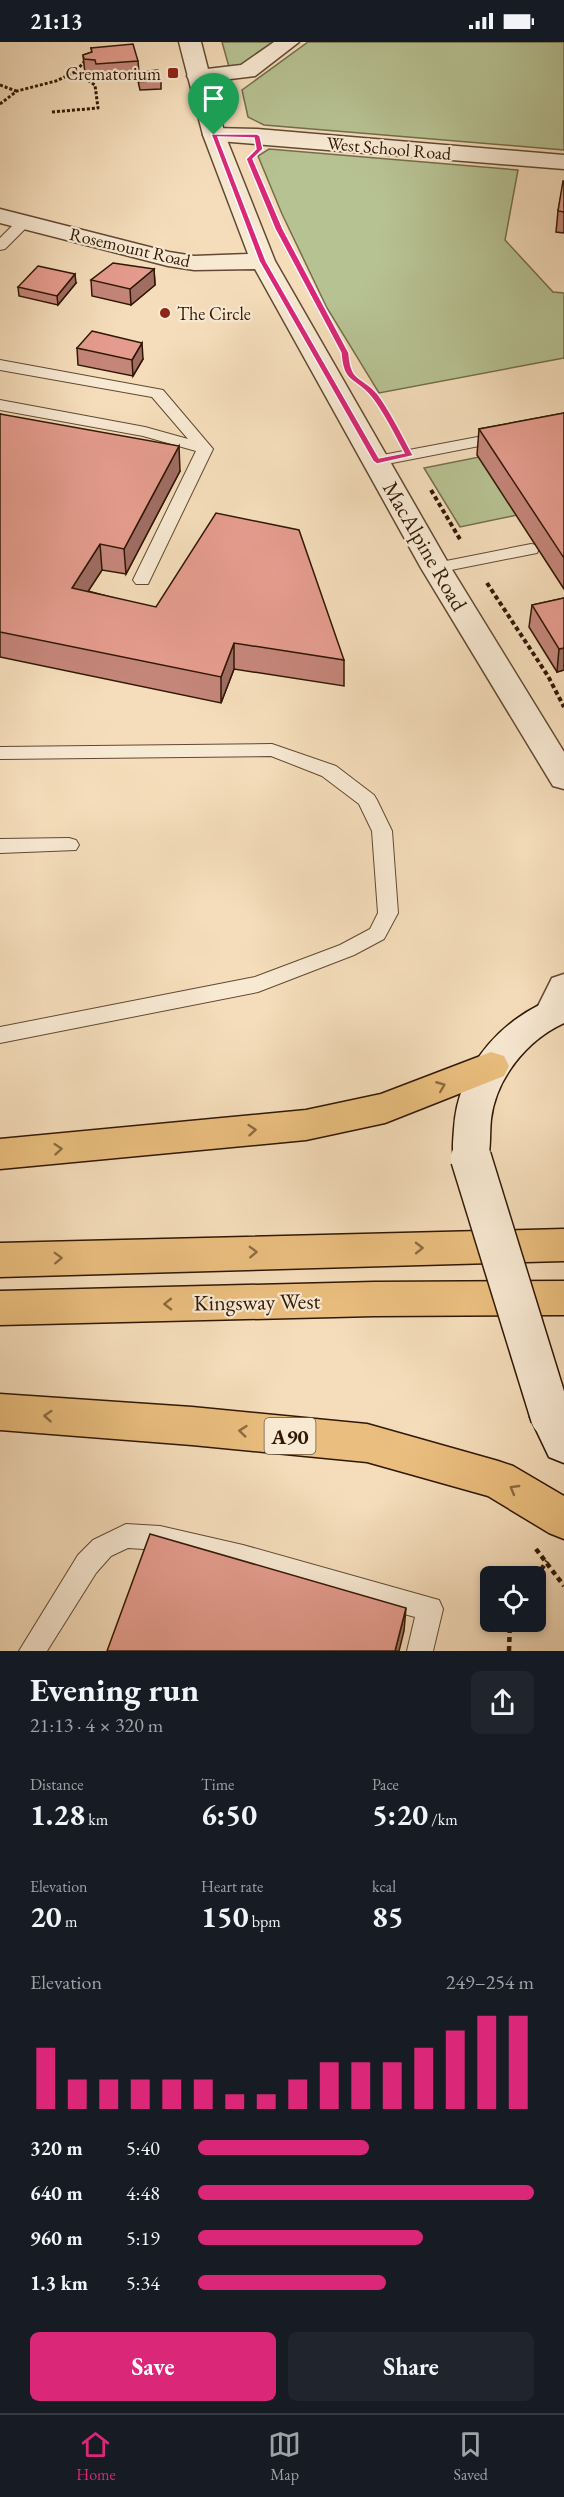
<!DOCTYPE html>
<html lang="en">
<head>
<meta charset="utf-8">
<style>
	:root { --surface:#171b24; --page:#20242c; --text:#f1f3f6; --muted:#9ea1a6; --line:#363941; --accent:#db2777 }
	body { margin:0; font-family:"EB Garamond",serif; background:var(--page); color:var(--text); height:100vh; display:flex; flex-direction:column; font-size:22px; white-space:nowrap }
	* { box-sizing:border-box; margin:0 }
	p { font-size:20px; color:var(--muted) }
	.icon { flex:none; width:33px; height:33px; fill:none; stroke:currentColor; stroke-width:2; stroke-linecap:round; stroke-linejoin:round }
	.map { position:relative; height:1609px; overflow:hidden }
	.panel { display:flex; flex-direction:column; background:var(--surface); flex:1 }
	.panel>* { flex:none }
	.controls { position:absolute; left:480px; top:1524px; display:grid; gap:12px }
	.controls a { display:grid; place-items:center; width:66px; height:66px; border-radius:9px; background:var(--surface); box-shadow:0 3px 9px #0003; font-size:30px }
	.pin { position:absolute; display:grid; place-items:center; width:51px; height:51px; color:#fff; margin:-62px -26px; border-radius:50% 50% 50% 0; rotate:-45deg; box-shadow:0 0 6px #0007 }
	.pin .icon { rotate:45deg }
	.round { display:grid; place-items:center; flex:none; width:63px; height:63px; border-radius:9px; background:var(--page) }
	.overview { display:flex; align-items:center; justify-content:space-between; height:102px; padding:0 30px }
	h1 { font-size:33px; font-weight:700; line-height:45px }
	.stats { display:grid; grid-template-columns:repeat(3,1fr); gap:9px; height:102px; padding:6px 30px }
	.stats div { display:grid; align-content:center }
	.stats b { font-size:30px; font-weight:700 }
	.stats small { font-size:16px; font-weight:400 }
	.stats p { font-size:16px }
	.chart { height:168px; padding:12px 30px }
	.chart p { display:flex; justify-content:space-between }
	.chart svg { width:100%; height:108px; margin-top:6px; stroke:var(--accent); stroke-width:6 }
	.action { display:flex; gap:12px; margin-top:auto; padding:12px 30px }
	.action a { flex:1; height:69px; border-radius:9px; background:var(--accent); color:#fff; font-size:24px; font-weight:700; line-height:69px; text-align:center }
	.action a+a { background:var(--page); color:var(--text) }
	ul { padding:0 30px; list-style:none; font-size:20px }
	li { display:grid; grid-template-columns:96px 72px 1fr; align-items:center; height:45px }
	li i { height:15px; border-radius:8px; background:var(--accent) }
	.status { display:flex; justify-content:space-between; align-items:center; height:42px; padding:0 30px; background:var(--surface); direction:ltr }
	.status svg { height:16px; fill:currentColor }
	.tabs { display:flex; justify-content:space-around; align-items:center; height:84px; border-top:2px solid var(--line); background:var(--surface); font-size:16px; color:var(--muted) }
	.tabs a { display:grid; justify-items:center; gap:3px }
	.tabs .selected { color:var(--accent) }
	.map>svg:first-child { display:block }
</style>
</head>
<body>
<div class="status"><b>21:13</b><svg viewBox="0 0 49 12"><path d="M0 12V9h3v3zM5 12V6h3v6zM10 12V3h3v9zM15 12V0h3v12zM26 1h20v11H26zM47 4h2v5h-2z"/></svg></div>
<div class="map">
<svg width="564" height="1609" viewBox="0 0 564 1609">
	<rect width="100%" height="100%" fill="#f5ddbb"/>
	<filter id="stains"><feTurbulence type="fractalNoise" baseFrequency=".00333" numOctaves="4"/><feColorMatrix values="0 0 0 0 .2 0 0 0 0 .09 0 0 0 0 .02 0 0 0 .5 -.17"/></filter>
	<radialGradient id="worn" r=".72"><stop offset=".6" stop-color="#630" stop-opacity="0"/><stop offset="1" stop-color="#630" stop-opacity=".3"/></radialGradient>
	<path fill="#b7c293" stroke="#746d4c" stroke-width="1.5" d="M 222,0 L 274,0 L 244,22 L 229,25 Z
		M 308,0 L 564,0 L 564,108 L 264,83 L 248,75 L 242,48 Z
		M 269,107 L 518,128 L 505,198 L 553,250 L 564,251 L 564,316 L 379,351 L 327,266 L 282,172 L 258,114 Z
		M 479,415 L 517,473 L 460,485 L 424,426 Z"/>
	<g fill="none" stroke-linecap="round" stroke-linejoin="round">
		<defs>
			<path id="service" d="M 24,176 L 29,177 L 31,180 L 29,183 L 5,207 L 0,208 L 0,196 L 19,177 Z
				M 0,318 L 163,348 L 213,407 L 148,542 L 136,542 L 133,538 L 196,409 L 143,394 L 0,368 L 0,358 L 145,385 L 188,397 L 152,355 L 0,328 Z
				M 504,390 L 510,392 L 512,395 L 510,398 L 377,424 L 369,419 L 377,414 Z
				M 531,502 L 537,503 L 539,507 L 537,511 L 436,531 L 430,530 L 427,526 L 430,522 L 436,521 Z
				M 272,702 L 336,724 L 374,753 L 377,758 L 392,789 L 398,871 L 384,897 L 354,913 L 258,950 L 0,1001 L 0,985 L 255,935 L 340,903 L 370,887 L 378,871 L 372,789 L 359,762 L 322,734 L 271,714 L 0,717 L 0,705 Z
				M 69,796 L 76,798 L 79,803 L 76,808 L 0,811 L 0,797 Z
				M 126,1482 L 160,1484 L 243,1503 L 439,1558 L 443,1567 L 433,1609 L 407,1609 L 415,1575 L 243,1527 L 160,1508 L 128,1506 L 111,1514 L 96,1531 L 47,1609 L 19,1609 L 78,1513 L 93,1498 Z"/>
			<path id="minor" d="M 274,0 L 299,0 L 255,34 L 198,41 L 190,39 L 187,34 L 190,29 L 241,23 Z
				M 214,86 L 257,87 L 564,113 L 564,127 L 206,98 L 203,93 L 206,88 Z"/>
			<path id="tertiary" d="M 179,0 L 201,0 L 225,93 L 275,219 L 451,526 L 564,710 L 564,747 L 553,744 L 421,526 L 255,227 L 194,228 L 168,224 L 0,181 L 0,167 L 169,210 L 194,214 L 248,212 L 203,93 Z
				M 564,932 L 564,980 L 553,984 L 540,980 L 535,970 L 552,936 Z"/>
			<path id="secondary" d="M 564,953 L 564,981 C 527,998 496,1036 491,1077 C 489,1095 492,1111 484,1127 L 471,1131 L 458,1127 C 451,1114 453,1101 454,1087 C 458,1022 505,972 564,953 Z
				M 551,1357 L 564,1361 L 564,1421 L 549,1415 L 530,1375 L 536,1362 Z"/>
			<path id="trunk" d="M 491,1010 L 504,1014 L 509,1024 L 504,1034 L 385,1081 L 306,1098 L 0,1127 L 0,1097 L 306,1068 L 381,1052 Z
				M 564,1187 L 564,1219 L 0,1235 L 0,1201 Z
				M 564,1239 L 564,1273 L 374,1274 L 0,1283 L 0,1249 L 374,1240 Z
				M 0,1352 L 192,1365 L 367,1382 L 498,1419 L 513,1424 L 564,1454 L 564,1497 L 549,1491 L 488,1454 L 367,1420 L 192,1403 L 0,1388 Z"/>
		</defs>
		<use href="#service" stroke="#614932" stroke-width="2"/>
		<use href="#minor" stroke="#614932" stroke-width="3"/>
		<use href="#tertiary" stroke="#614932" stroke-width="3"/>
		<use href="#secondary" stroke="#301805" stroke-width="3"/>
		<use href="#trunk" stroke="#301805" stroke-width="3"/>
		<path stroke="#301805" stroke-width="3" stroke-dasharray="3 2" stroke-linecap="butt" d="M 0,43 L 16,49
			M 0,62 L 17,49 L 56,39 L 75,30
			M 52,70 L 98,66 L 95,43 L 75,30 L 86,18"/>
		<path stroke="#301805" stroke-width="4" stroke-dasharray="4.5 3" stroke-linecap="butt" d="M 431,448 L 461,499
			M 487,541 L 548,634 L 564,665"/>
		<path stroke="#301805" stroke-width="4.5" stroke-dasharray="5 4" stroke-linecap="butt" d="M 536,1507 L 564,1544
			M 536,1535 L 547,1519
			M 509,1609 L 510,1580"/>
		<use href="#service" fill="#f8e9d3" fill-rule="evenodd"/>
		<use href="#minor" fill="#f8e9d3" fill-rule="evenodd"/>
		<use href="#tertiary" fill="#f8e9d3" fill-rule="evenodd"/>
		<use href="#secondary" fill="#f8e9d3" fill-rule="evenodd"/>
		<use href="#trunk" fill="#eabe7e" fill-rule="evenodd"/>
		<defs>
			<path id="secondary-bridge" d="M 471,1116 L 551,1375"/>
		</defs>
		<use href="#secondary-bridge" stroke="#301805" stroke-width="43" stroke-linecap="butt"/>
		<use href="#secondary-bridge" stroke="#f8e9d3" stroke-width="40"/>
	</g>
	<path fill="#c5867a" stroke="#301805" stroke-width="1.5" d="M 91,6 L 138,19 L 139,30 L 161,38 L 161,47 L 140,48 L 137,35 L 97,37 L 96,33 L 85,32 L 83,13 L 92,10 Z
		M 564,139 L 564,191 L 556,190 L 558,169 Z
		M 154,227 L 155,243 L 131,263 L 92,254 L 91,238 Z
		M 76,241 L 58,263 L 19,254 L 18,245 Z
		M 77,306 L 143,317 L 133,334 L 78,323 Z
		M 564,371 L 564,547 L 477,413 L 479,387 Z
		M 0,372 L 180,429 L 126,532 L 102,528 L 88,549 L 344,618 L 344,644 L 234,627 L 221,661 L 0,615 Z
		M 564,556 L 564,628 L 557,630 L 529,585 L 532,563 Z"/>
	<path fill="#a06d63" stroke="#301805" stroke-width="1.5" d="M 154,227 L 155,243 L 131,263 L 130,247 Z
		M 75,232 L 76,241 L 58,263 L 57,254 Z
		M 142,301 L 143,317 L 133,334 L 132,318 Z
		M 179,404 L 180,429 L 126,532 L 124,507 Z
		M 100,502 L 102,528 L 74,571 L 72,546 Z
		M 234,601 L 234,627 L 221,661 L 221,635 Z
		M 564,606 L 564,628 L 557,630 L 559,607 Z
		M 406,1566 L 404,1589 L 399,1609 L 395,1609 Z"/>
	<path fill="#e59c8e" stroke="#301805" stroke-width="1.5" d="M 133,2 L 138,19 L 96,22 L 95,18 L 84,17 L 83,13 L 92,10 L 91,6 Z
		M 158,28 L 161,38 L 139,40 L 137,30 Z
		M 563,139 L 564,139 L 564,170 L 558,169 Z
		M 113,221 L 154,227 L 130,247 L 91,238 Z
		M 38,224 L 75,232 L 57,254 L 18,245 Z
		M 92,289 L 142,301 L 132,318 L 77,306 Z
		M 564,371 L 564,516 L 479,387 Z
		M 0,372 L 179,404 L 124,507 L 100,502 L 72,546 L 156,565 L 216,471 L 299,488 L 344,618 L 234,601 L 221,635 L 0,590 Z
		M 564,556 L 564,606 L 559,607 L 532,563 Z
		M 150,1492 L 406,1566 L 395,1609 L 107,1609 Z"/>
	<defs><path id="oneway-chevron" d="M-2-3.5L2.5 0L-2 3.5" fill="none" stroke-width="1.6" stroke-linecap="round" stroke-linejoin="round" transform="scale(1.5)"/></defs>
	<g stroke="#8d6b42">
		<use href="#oneway-chevron" transform="translate(441 1044) rotate(-22)"/>
		<use href="#oneway-chevron" transform="translate(252 1088) rotate(-5)"/>
		<use href="#oneway-chevron" transform="translate(58 1107) rotate(-5)"/>
		<use href="#oneway-chevron" transform="translate(419 1206) rotate(-1)"/>
		<use href="#oneway-chevron" transform="translate(253 1210) rotate(-2)"/>
		<use href="#oneway-chevron" transform="translate(58 1216) rotate(-2)"/>
		<use href="#oneway-chevron" transform="translate(168 1262) rotate(179)"/>
		<use href="#oneway-chevron" transform="translate(48 1374) rotate(-176)"/>
		<use href="#oneway-chevron" transform="translate(243 1389) rotate(-174)"/>
		<use href="#oneway-chevron" transform="translate(514 1447) rotate(-150)"/>
	</g>
	<path fill="#db2777" stroke="#fff" stroke-width="1.5" fill-rule="evenodd" d="M 211,92 L 257,92 L 260,94 L 263,107 L 253,117 L 283,187 L 349,311 C 351,341 361,333 377,351 C 391,369 402,393 413,413 L 412,414 L 377,422 L 373,419 L 259,219 ZM 218,95 L 254,96 L 256,107 L 246,117 L 275,187 L 341,311 C 343,343 355,335 371,355 C 384,371 394,393 404,411 L 379,416 L 266,219 Z"/>
	<g fill="#8f2418" stroke="#f8e9d3" stroke-width="2">
		<rect x="167" y="25" width="12" height="12" rx="3"/>
		<circle cx="165" cy="271" r="6"/>
	</g>
	<g text-anchor="middle" dominant-baseline="central" stroke-width="4.5" stroke-linejoin="round" paint-order="stroke">
		<g font-size="18" fill="#301805" stroke="#f8e9d3" text-anchor="end">
			<text x="161" y="31">Crematorium</text>
			<text x="177" y="271" text-anchor="start">The Circle</text>
		</g>
		<g font-size="18" fill="#301805" stroke="#f8e9d3">
			<text transform="translate(389 106) rotate(5)">West School Road</text>
			<text transform="translate(130 205) rotate(13)">Rosemount Road</text>
		</g>
		<rect fill="#f8e9d3" stroke="#6c5743" stroke-width="1.5" x="264.5" y="1376" width="51" height="36" rx="4.5"/>
		<g font-size="21" font-weight="bold" fill="#301805">
			<text x="290" y="1394">A90</text>
		</g>
		<g font-size="22" fill="#301805" stroke="#f8e9d3">
			<text transform="translate(425 504) rotate(60)">MacAlpine Road</text>
			<text transform="translate(257 1260) rotate(-1)">Kingsway West</text>
		</g>
	</g>
	<rect width="100%" height="100%" filter="url(#stains)"/>
	<rect width="100%" height="100%" fill="url(#worn)"/>
</svg>
<div class="controls">
<a><svg class="icon" aria-label="locate" viewBox="0 0 24 24"><circle cx="12" cy="12" r="6"/><path d="M12 2v4M12 18v4M2 12h4M18 12h4"/></svg></a>
</div>
<div class="pin" style="left:214px;top:93px;background:#1e9e55"><svg class="icon" aria-label="arrive" viewBox="0 0 24 24"><path d="M6 21V4h12l-3 4 3 4H6"/></svg></div>
</div>
<section class="panel">
<div class="overview"><div><h1>Evening run</h1><p>21:13 · 4 × 320 m</p></div><a class="round"><svg class="icon" aria-label="share" viewBox="0 0 24 24"><path d="M12 15V3M7 8l5-5 5 5M5 13v7h14v-7"/></svg></a></div>
<div class="stats">
<div><p>Distance</p><b>1.28<small> km</small></b></div>
<div><p>Time</p><b>6:50</b></div>
<div><p>Pace</p><b>5:20<small> /km</small></b></div>
</div>
<div class="stats">
<div><p>Elevation</p><b>20<small> m</small></b></div>
<div><p>Heart rate</p><b>150<small> bpm</small></b></div>
<div><p>kcal</p><b>85</b></div>
</div>
<div class="chart"><p><span>Elevation</span>249–254 m</p>
<svg viewBox="0 0 160 44" preserveAspectRatio="none"><path d="M5 44V19M15 44V32M25 44V32M35 44V32M45 44V32M55 44V32M65 44V38M75 44V38M85 44V32M95 44V25M105 44V25M115 44V25M125 44V19M135 44V12M145 44V6M155 44V6"/></svg>
</div>
<ul>
<li><b>320 m</b>5:40<i style="width:51%"></i></li>
<li><b>640 m</b>4:48<i style="width:100%"></i></li>
<li><b>960 m</b>5:19<i style="width:67%"></i></li>
<li><b>1.3 km</b>5:34<i style="width:56%"></i></li>
</ul>
<div class="action"><a>Save</a><a>Share</a></div>
</section>
<nav class="tabs">
<a class="selected"><svg class="icon" aria-label="home" viewBox="0 0 24 24"><path d="M3 11l9-7 9 7M6 9v11h12V9"/></svg>Home</a>
<a><svg class="icon" aria-label="map" viewBox="0 0 24 24"><path d="M3 6l6-2 6 2 6-2v14l-6 2-6-2-6 2zM9 4v14M15 6v14"/></svg>Map</a>
<a><svg class="icon" aria-label="saved" viewBox="0 0 24 24"><path d="M7 4h10v16l-5-4-5 4z"/></svg>Saved</a>
</nav>
</body>
</html>
